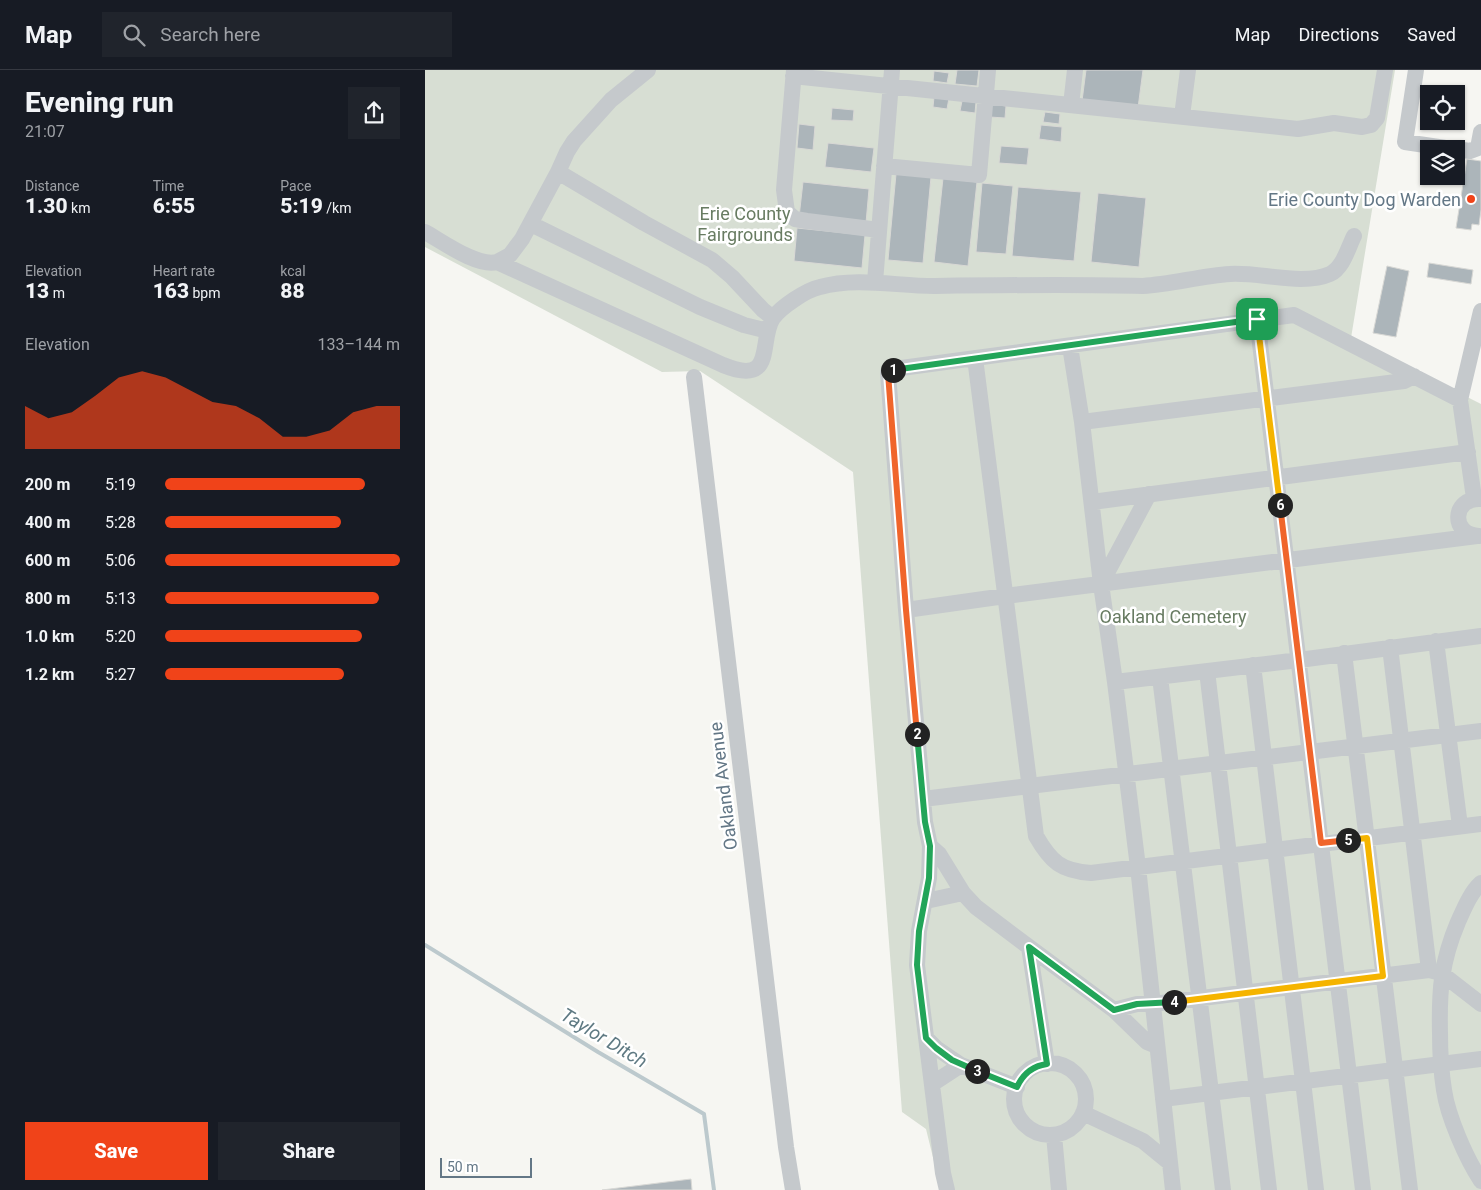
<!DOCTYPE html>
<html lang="en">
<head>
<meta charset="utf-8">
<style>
	:root { --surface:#171b24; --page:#20242c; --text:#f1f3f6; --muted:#9ea1a6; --line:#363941; --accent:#f04319 }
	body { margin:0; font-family:Roboto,sans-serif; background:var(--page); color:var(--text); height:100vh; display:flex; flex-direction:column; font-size:19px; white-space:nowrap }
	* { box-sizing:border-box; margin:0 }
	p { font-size:16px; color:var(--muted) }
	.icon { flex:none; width:28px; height:28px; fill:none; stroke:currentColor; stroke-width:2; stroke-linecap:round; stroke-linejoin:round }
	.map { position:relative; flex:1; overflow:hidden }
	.sheet { display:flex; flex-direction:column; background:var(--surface); width:425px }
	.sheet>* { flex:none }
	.tools { position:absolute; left:995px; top:15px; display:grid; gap:10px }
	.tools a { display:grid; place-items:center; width:45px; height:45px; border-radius:0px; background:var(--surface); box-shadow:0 1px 4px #0004; font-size:25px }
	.scale { position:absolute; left:15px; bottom:12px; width:92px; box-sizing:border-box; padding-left:5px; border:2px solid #637786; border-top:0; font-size:14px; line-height:18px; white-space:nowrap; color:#637786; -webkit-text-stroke:4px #fff; paint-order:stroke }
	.pin { position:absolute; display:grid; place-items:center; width:42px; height:42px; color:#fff; margin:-21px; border-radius:10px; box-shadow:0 2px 8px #0006 }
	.km { position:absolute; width:25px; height:25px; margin:-12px; border-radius:50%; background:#222; color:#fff; font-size:14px; line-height:25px; text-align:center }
	.round { display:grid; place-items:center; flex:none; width:52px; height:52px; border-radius:0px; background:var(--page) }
	.head { display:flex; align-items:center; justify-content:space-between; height:85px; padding:0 25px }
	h1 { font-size:28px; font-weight:800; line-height:38px }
	.figures { display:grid; grid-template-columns:repeat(3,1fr); gap:8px; height:85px; padding:5px 25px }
	.figures div { display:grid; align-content:center }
	.figures b { font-size:21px; font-weight:800 }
	.figures small { font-size:14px; font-weight:400 }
	.figures p { font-size:14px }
	.chart { height:140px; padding:10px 25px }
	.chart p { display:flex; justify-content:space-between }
	.chart svg { width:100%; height:90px; margin-top:5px; fill:var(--accent); opacity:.7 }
	.primary-button { display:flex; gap:10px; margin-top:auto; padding:10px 25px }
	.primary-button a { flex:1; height:58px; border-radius:0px; background:var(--accent); color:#fff; font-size:20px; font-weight:800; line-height:58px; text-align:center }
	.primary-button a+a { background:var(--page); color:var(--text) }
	ul { padding:0 25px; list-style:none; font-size:16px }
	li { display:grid; grid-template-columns:80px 60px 1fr; align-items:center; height:38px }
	li i { height:12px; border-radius:6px; background:var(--accent) }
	header { display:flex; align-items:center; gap:30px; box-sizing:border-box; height:70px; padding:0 25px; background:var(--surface); border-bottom:1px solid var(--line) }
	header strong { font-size:24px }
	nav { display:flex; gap:28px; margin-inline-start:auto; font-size:18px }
	.search { width:350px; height:45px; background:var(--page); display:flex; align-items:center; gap:12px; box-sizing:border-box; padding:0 18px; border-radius:0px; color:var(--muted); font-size:19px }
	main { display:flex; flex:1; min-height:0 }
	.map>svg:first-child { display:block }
</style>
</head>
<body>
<header>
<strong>Map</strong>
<div class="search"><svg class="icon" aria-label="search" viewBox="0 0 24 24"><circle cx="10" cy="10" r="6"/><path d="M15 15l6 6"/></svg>Search here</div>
<nav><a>Map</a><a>Directions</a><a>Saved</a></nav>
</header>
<main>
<section class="sheet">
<div class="head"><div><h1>Evening run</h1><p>21:07</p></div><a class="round"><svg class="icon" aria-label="share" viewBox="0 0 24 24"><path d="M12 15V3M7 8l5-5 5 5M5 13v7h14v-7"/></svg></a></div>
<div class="figures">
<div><p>Distance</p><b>1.30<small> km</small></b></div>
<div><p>Time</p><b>6:55</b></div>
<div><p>Pace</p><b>5:19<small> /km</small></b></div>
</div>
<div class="figures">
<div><p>Elevation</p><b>13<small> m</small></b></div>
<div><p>Heart rate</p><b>163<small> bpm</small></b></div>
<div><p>kcal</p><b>88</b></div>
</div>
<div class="chart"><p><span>Elevation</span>133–144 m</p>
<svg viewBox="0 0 160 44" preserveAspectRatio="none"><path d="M0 44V23L10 29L20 26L30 18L40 9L50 6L60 9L70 15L80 21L90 23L100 29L110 38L120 38L130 35L140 26L150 23L160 23V44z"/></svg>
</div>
<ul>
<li><b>200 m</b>5:19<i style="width:85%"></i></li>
<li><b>400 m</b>5:28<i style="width:75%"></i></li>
<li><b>600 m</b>5:06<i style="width:100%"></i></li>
<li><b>800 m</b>5:13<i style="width:91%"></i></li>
<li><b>1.0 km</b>5:20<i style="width:84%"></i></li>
<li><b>1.2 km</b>5:27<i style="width:76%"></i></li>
</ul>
<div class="primary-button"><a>Save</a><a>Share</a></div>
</section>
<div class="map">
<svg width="1056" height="1120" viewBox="0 0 1056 1120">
	<rect width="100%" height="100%" fill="#f6f6f2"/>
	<path fill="#d7ded3" d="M 0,0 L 970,0 L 926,268 L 1056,334 L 1056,1120 L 516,1120 L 501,1059 L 477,1042 L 428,402 L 275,301 L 237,302 L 0,177 Z"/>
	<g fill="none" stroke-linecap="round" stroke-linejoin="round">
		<path stroke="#bcc9cd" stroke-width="4" d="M 0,875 L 173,982 L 279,1044 L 289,1120"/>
	</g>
	<path fill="#acb5ba" stroke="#d8d8d5" d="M 532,0 L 554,0 L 552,16 L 530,14 Z
		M 661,0 L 718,0 L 713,38 L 657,31 Z
		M 509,1 L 524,3 L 522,13 L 508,11 Z
		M 509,27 L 524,28 L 522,39 L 508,37 Z
		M 537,31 L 551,32 L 550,43 L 535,41 Z
		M 567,34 L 581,36 L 580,48 L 565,47 Z
		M 407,38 L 429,40 L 428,51 L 406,50 Z
		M 620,42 L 635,44 L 634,54 L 618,52 Z
		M 374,54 L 390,56 L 388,80 L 372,78 Z
		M 616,55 L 637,57 L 636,72 L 614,69 Z
		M 403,73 L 449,78 L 446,102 L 400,97 Z
		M 576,76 L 604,78 L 602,95 L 574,93 Z
		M 1042,89 L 1056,91 L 1056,140 L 1054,155 L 1047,154 L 1046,160 L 1031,158 Z
		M 471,104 L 506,107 L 498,193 L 463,190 Z
		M 518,108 L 552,112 L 543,196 L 509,192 Z
		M 378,112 L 444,119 L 441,153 L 374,147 Z
		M 557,113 L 588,116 L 581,184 L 551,182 Z
		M 593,117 L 656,122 L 649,191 L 587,186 Z
		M 673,123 L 721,128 L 714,197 L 666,192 Z
		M 372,158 L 440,165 L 437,198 L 369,191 Z
		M 1004,193 L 1048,200 L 1046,214 L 1002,207 Z
		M 962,196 L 984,201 L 971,267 L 948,263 Z
		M 266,1109 L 267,1120 L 177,1120 Z"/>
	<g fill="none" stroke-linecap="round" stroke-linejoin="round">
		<path stroke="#c5c9cc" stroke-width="16" d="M 369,0 L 359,120 L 362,142 L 370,149 L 382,151 L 454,160
			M 991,0 L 980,72 L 1027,79
			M 368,6 L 873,59 L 909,53 L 937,57 L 946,55 L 952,48 L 960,0
			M 646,35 L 650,0
			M 757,46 L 763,0
			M 1031,79 L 1045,81 L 1053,78 L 1056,62
			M 459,96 L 554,105 L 563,0
			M 133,102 L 219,153 L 287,190 L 307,207 L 338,240 L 348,248
			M 106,154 L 275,237 L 319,255 L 343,261
			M 0,162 C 18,172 52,197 72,192 L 298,295 C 352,317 333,271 348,248 C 356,237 381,220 395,217 C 432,207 471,216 509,216 C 579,215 648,214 718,216 C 747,214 776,206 805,204 C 835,202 878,216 905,204 C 918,198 923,178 929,166
			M 72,192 L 85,185 L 97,169 L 133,102 L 142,82 L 149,71 L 186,30 L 223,0
			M 450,212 L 467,0
			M 832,249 L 938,1120
			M 645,276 L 657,352 L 676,514 L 690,612 L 713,797 L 748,1120
			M 550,288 L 611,766 C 626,792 636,801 666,803 L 1056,754
			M 269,307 L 361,1077 L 368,1120
			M 1035,330 L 1056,241
			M 657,352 L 979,311 L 989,306
			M 667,432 L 1043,382
			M 1054,466 C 1025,465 1027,427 1056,429
			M 676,514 L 724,424
			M 481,540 L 580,526 L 1052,466
			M 1011,571 L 1035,756
			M 965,577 L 1004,900
			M 919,583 L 985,1120
			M 828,595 L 891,1120
			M 782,601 L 844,1120
			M 735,607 L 798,1120
			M 690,612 L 874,590 L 1056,566
			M 498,729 L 1056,661
			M 505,776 L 514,784 L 538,823
			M 1056,813 C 1045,823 1039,839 1033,852 C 1016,892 1014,921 1015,963 C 1015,982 1016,1001 1019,1020 C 1023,1047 1041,1088 1056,1111
			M 501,831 L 538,823 L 551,837 L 604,877 L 622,994
			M 604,877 L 689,940 L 722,972 L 732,976
			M 689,940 L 712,934 L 728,934 L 1004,900 L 1016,903 L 1056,934
			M 501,968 L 511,978 L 536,995
			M589 1029a36 36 0 1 1 72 0a36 36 0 1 1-72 0Z
			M 507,1014 L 536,995 L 592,1017
			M 738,1029 L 1056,989
			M 658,1043 L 718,1071 L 745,1093
			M 629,1065 L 634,1120
			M 522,1120 L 518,1103 L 492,895 L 494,861 L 504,808 L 505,776 L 500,752 L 481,540 L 463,303 L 469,299 L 869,245 L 1035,330 L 1049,428"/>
	</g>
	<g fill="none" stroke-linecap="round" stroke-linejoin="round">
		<defs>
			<path id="split-1" d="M 468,300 L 832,249"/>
			<path id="split-2" d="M 468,300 L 463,303 L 481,540 L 492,664"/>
			<path id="split-3" d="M 492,664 L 500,752 L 505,776 L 504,808 L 494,861 L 492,895 L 501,968 L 511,978 L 527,990 L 552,1001"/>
			<path id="split-4" d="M 552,1001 L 592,1017 C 598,1004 607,996 622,994 L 604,877 L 689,940 L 712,934 L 749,932"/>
			<path id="split-5" d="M 749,932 L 958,906 L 942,768 L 923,770"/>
			<path id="split-6" d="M 855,435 L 896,773 L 923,770"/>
			<path id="split-7" d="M 832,249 L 855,435"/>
		</defs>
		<use href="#split-1" stroke="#fff" stroke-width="10"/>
		<use href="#split-2" stroke="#fff" stroke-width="10"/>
		<use href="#split-3" stroke="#fff" stroke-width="10"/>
		<use href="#split-4" stroke="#fff" stroke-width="10"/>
		<use href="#split-5" stroke="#fff" stroke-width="10"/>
		<use href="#split-6" stroke="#fff" stroke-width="10"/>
		<use href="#split-7" stroke="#fff" stroke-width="10"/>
		<use href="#split-1" stroke="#22a559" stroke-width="6"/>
		<use href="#split-2" stroke="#f0652b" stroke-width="6"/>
		<use href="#split-3" stroke="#22a559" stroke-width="6"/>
		<use href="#split-4" stroke="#22a559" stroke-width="6"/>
		<use href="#split-5" stroke="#f5b400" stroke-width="6"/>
		<use href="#split-6" stroke="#f0652b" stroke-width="6"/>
		<use href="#split-7" stroke="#f5b400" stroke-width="6"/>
	</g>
	<circle fill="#f04319" stroke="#fff" stroke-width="2" cx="1046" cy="129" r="5"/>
	<g text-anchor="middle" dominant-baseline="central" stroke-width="5" stroke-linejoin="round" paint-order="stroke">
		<g font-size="18" fill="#637786" stroke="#fff" text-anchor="end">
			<text x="1036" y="129">Erie County Dog Warden</text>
		</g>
		<g font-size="18" fill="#687c62" stroke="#fff">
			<text x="320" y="143">Erie County<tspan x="320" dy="21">Fairgrounds</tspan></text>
			<text x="748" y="546">Oakland Cemetery</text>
		</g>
		<g font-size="18" fill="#637786" stroke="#fff">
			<text transform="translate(298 716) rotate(-97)">Oakland Avenue</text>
		</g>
		<g font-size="19" font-style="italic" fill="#5f7a83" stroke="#fff">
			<text transform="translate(179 968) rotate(31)">Taylor Ditch</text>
		</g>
	</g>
</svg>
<div class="tools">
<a><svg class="icon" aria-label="locate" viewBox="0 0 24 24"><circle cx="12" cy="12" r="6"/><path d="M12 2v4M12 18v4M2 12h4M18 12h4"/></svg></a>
<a><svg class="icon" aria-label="layers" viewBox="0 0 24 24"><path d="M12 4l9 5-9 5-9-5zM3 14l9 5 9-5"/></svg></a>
</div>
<div class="scale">50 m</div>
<div class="pin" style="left:832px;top:249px;background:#1e9e55"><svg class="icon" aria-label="arrive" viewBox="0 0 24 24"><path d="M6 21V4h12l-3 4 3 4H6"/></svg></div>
<b class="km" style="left:468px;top:300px">1</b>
<b class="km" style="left:492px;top:664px">2</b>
<b class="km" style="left:552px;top:1001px">3</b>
<b class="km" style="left:749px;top:932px">4</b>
<b class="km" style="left:923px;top:770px">5</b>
<b class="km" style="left:855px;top:435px">6</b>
</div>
</main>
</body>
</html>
